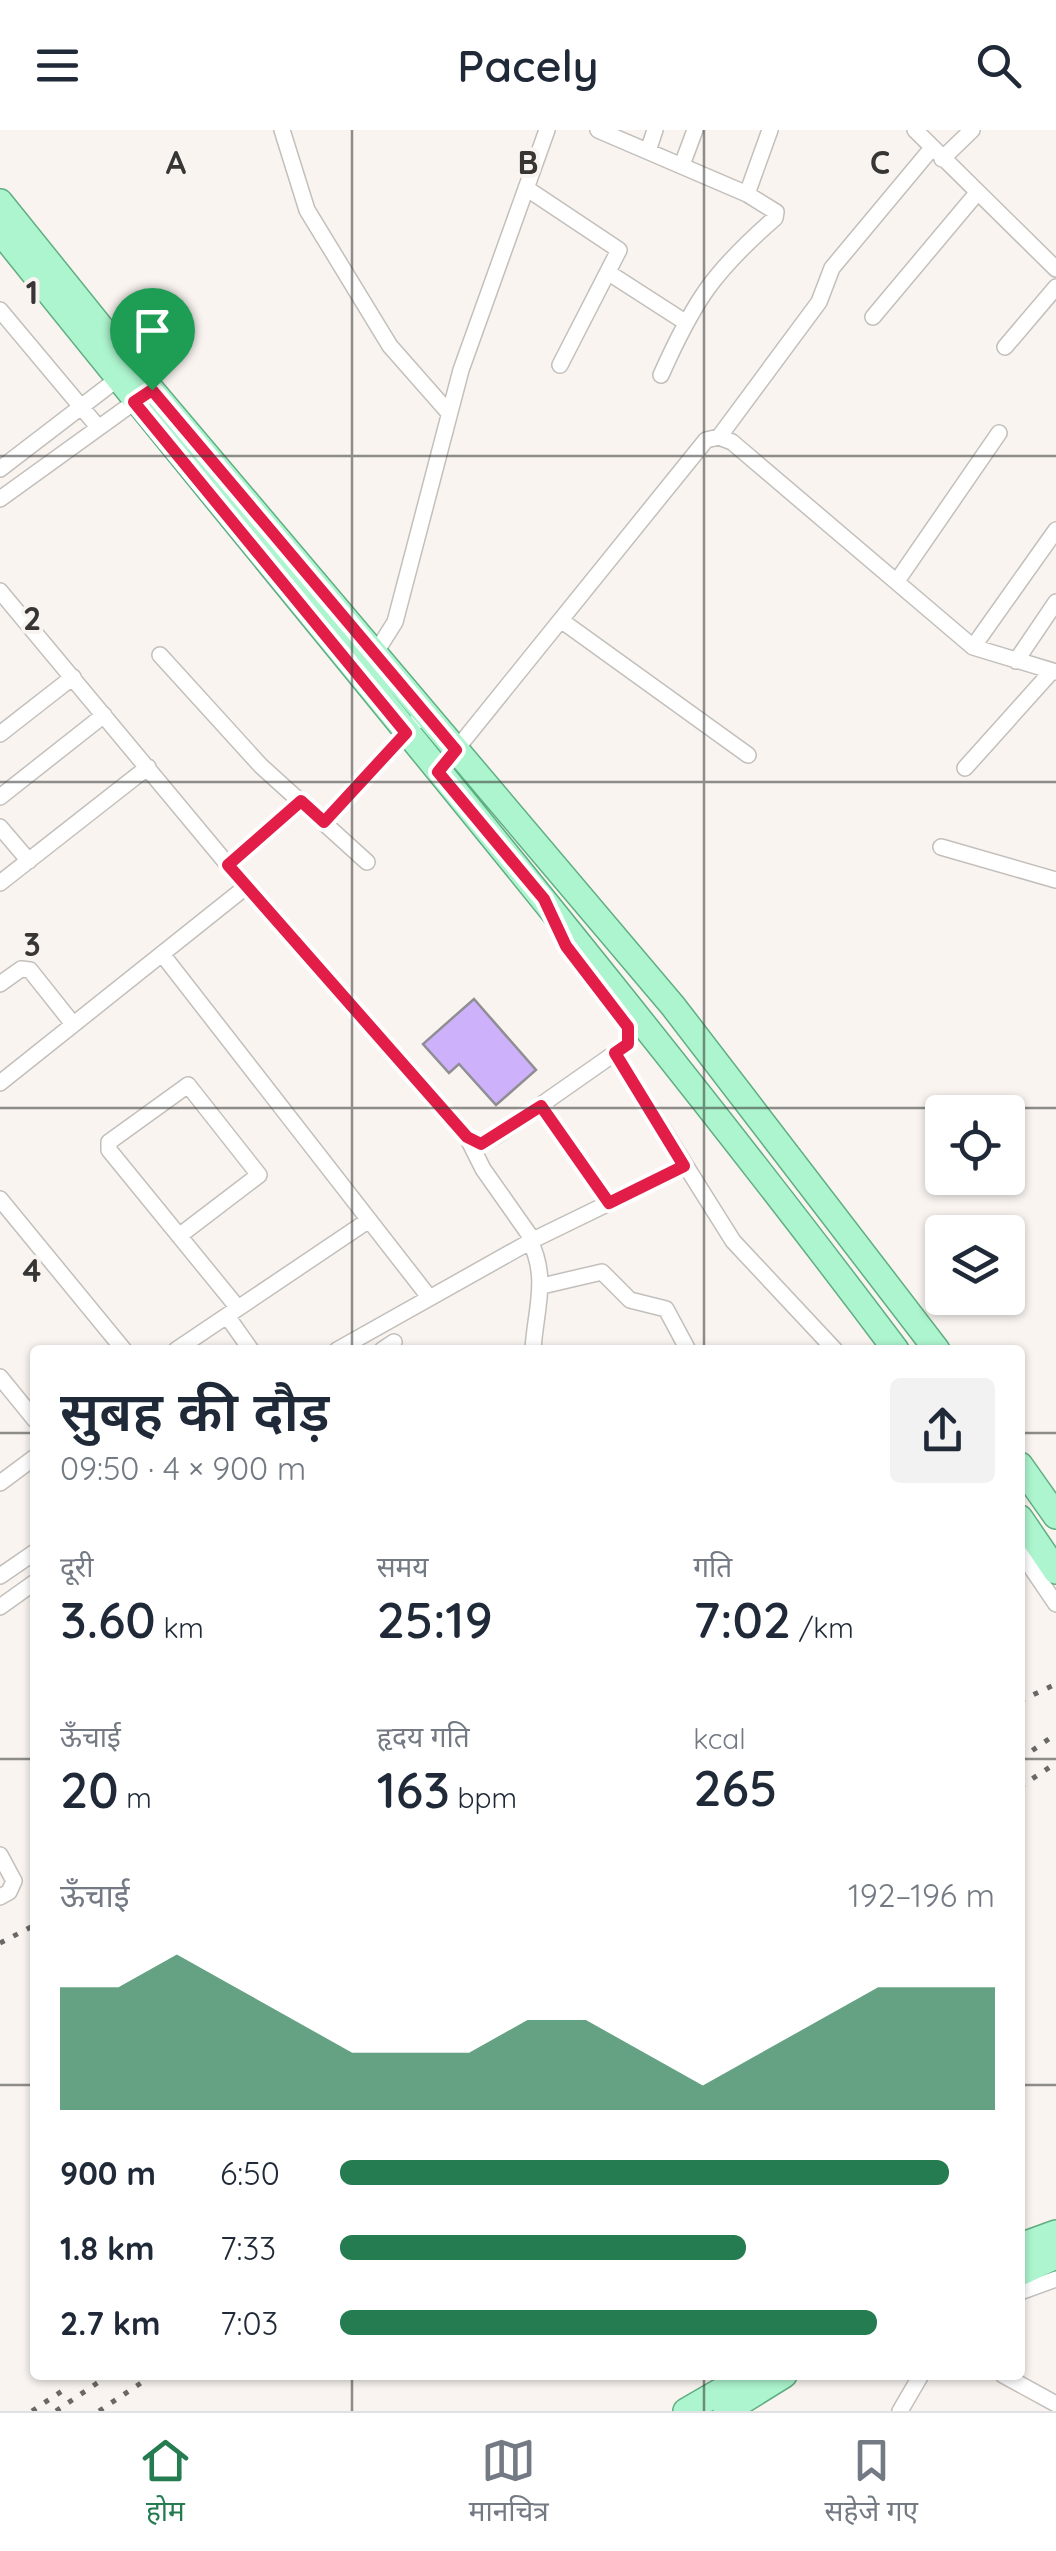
<!DOCTYPE html>
<html lang="hi">
<head>
<meta charset="utf-8">
<style>
	:root { --surface:#fff; --page:#f2f2f3; --text:#1f2937; --muted:#747a83; --line:#e0e1e3; --accent:#257c50 }
	body { margin:0; font-family:Quicksand,"Noto Sans Devanagari",sans-serif; background:var(--page); color:var(--text); height:100vh; display:flex; flex-direction:column; font-size:38px; white-space:nowrap }
	* { box-sizing:border-box; margin:0 }
	p { font-size:32px; color:var(--muted) }
	.icon { flex:none; width:55px; height:55px; fill:none; stroke:currentColor; stroke-width:2; stroke-linecap:round; stroke-linejoin:round }
	.map { position:relative; flex:1; overflow:hidden }
	.details { position:absolute; left:30px; top:1215px; width:995px; height:1035px; display:flex; flex-direction:column; background:var(--surface); border-radius:10px; box-shadow:0 2px 8px #0004 }
	.details>* { flex:none }
	.tools { position:absolute; left:925px; top:965px; display:grid; gap:20px }
	.tools a { display:grid; place-items:center; width:100px; height:100px; border-radius:10px; background:var(--surface); box-shadow:0 2px 8px #0004; font-size:50px }
	.pin { position:absolute; display:grid; place-items:center; width:85px; height:85px; color:#fff; margin:-102px -42px; border-radius:50% 50% 50% 0; rotate:-45deg; box-shadow:0 0 10px #0007 }
	.pin .icon { rotate:45deg }
	.round { display:grid; place-items:center; flex:none; width:105px; height:105px; border-radius:10px; background:var(--page) }
	.overview { display:flex; align-items:center; justify-content:space-between; height:170px; padding:0 30px }
	h1 { font-size:55px; font-weight:600; line-height:75px }
	.stats { display:grid; grid-template-columns:repeat(3,1fr); gap:15px; height:170px; padding:10px 30px }
	.stats div { display:grid; align-content:center }
	.stats b { font-size:50px; font-weight:600 }
	.stats small { font-size:28px; font-weight:400 }
	.stats p { font-size:28px }
	.chart { height:280px; padding:20px 30px }
	.chart p { display:flex; justify-content:space-between }
	.chart svg { width:100%; height:180px; margin-top:10px; fill:var(--accent); opacity:.7 }
	ul { padding:0 30px; list-style:none; font-size:32px }
	li { display:grid; grid-template-columns:160px 120px 1fr; align-items:center; height:75px }
	li i { height:25px; border-radius:12px; background:var(--accent) }
	header { display:flex; justify-content:space-between; align-items:center; height:130px; padding:0 30px; background:var(--surface); font-size:45px; font-weight:600 }
	.tabs { display:flex; justify-content:space-around; align-items:center; height:140px; border-top:2px solid var(--line); background:var(--surface); font-size:28px; color:var(--muted) }
	.tabs a { display:grid; justify-items:center; gap:5px }
	.tabs .active { color:var(--accent) }
	.map>svg:first-child { display:block }
</style>
</head>
<body>
<header><svg class="icon" aria-label="menu" viewBox="0 0 24 24"><path d="M4 6h16M4 12h16M4 18h16"/></svg>Pacely<svg class="icon" aria-label="search" viewBox="0 0 24 24"><circle cx="10" cy="10" r="6"/><path d="M15 15l6 6"/></svg></header>
<div class="map">
<svg width="1056" height="2281" viewBox="0 0 1056 2281">
	<rect width="100%" height="100%" fill="#f9f4f0"/>
	<path fill="#ceb1fb" stroke="#8f8e93" stroke-width="2.5" d="M 474,869 L 536,940 L 496,975 L 459,934 L 449,943 L 423,914 Z"/>
	<g fill="none" stroke-linecap="round" stroke-linejoin="round">
		<defs>
			<path id="street" d="M 282,0 L 307,80 L 390,216 L 449,283
				M 598,0 L 747,64 L 776,82 L 775,88 C 713,142 694,171 661,245
				M 915,0 L 1056,139
				M 648,21 L 655,0
				M 942,29 L 972,0
				M 682,35 L 695,0
				M 526,58 L 619,120 L 560,235
				M 747,64 L 770,0
				M 609,143 L 685,192
				M 0,180 L 98,297
				M 873,187 L 977,63
				M 1005,217 L 1056,157
				M 719,307 L 819,172 L 832,138 L 932,18
				M 0,339 L 124,244
				M 0,369 L 140,268
				M 897,451 L 999,303
				M 0,461 L 228,735 L 467,1007 L 481,1014 L 498,1005 L 628,914 L 628,897 L 575,829
				M 562,491 L 748,625
				M 973,517 L 1056,400
				M 160,525 L 261,636 L 367,732
				M 371,530 L 395,492 L 461,240 L 547,0
				M 1016,531 L 1056,472
				M 0,604 L 73,547
				M 965,638 L 1052,541
				M 438,642 L 706,310 L 719,307 L 732,312 L 973,517 L 1056,542
				M 0,667 L 104,585
				M 325,692 L 425,582
				M 0,697 L 29,731
				M 941,717 L 1056,750
				M 228,735 L 301,671
				M 0,753 L 148,637
				M 162,824 L 429,1167
				M 0,854 L 21,839 L 30,840 L 73,894
				M 615,923 L 733,1111 L 835,1220
				M 0,953 L 247,756
				M 541,976 L 609,1073
				M 467,1007 L 483,1039 L 533,1110
				M 0,1069 L 124,1220
				M 179,1106 L 259,1045 L 188,955 L 109,1012 L 109,1020 L 238,1178
				M 530,1111 C 549,1149 535,1181 533,1220
				M 542,1156 L 602,1142 L 630,1170 L 666,1179 L 688,1220
				M 227,1186 L 251,1220
				M 176,1220 L 369,1090
				M 337,1220 L 533,1110 L 685,1036
				M 382,1220 L 394,1212
				M 0,1247 L 35,1290
				M 0,1353 L 35,1327
				M 1020,1421 L 1056,1474
				M 0,1446 L 35,1422
				M 0,1477 L 35,1452
				M 0,1725 L 14,1751 L 9,1762 L 0,1767
				M 1020,2162 L 1056,2149
				M 1003,2245 L 1056,2274
				M 900,2281 L 921,2245"/>
			<path id="primary" d="M 0,72 L 144,251 L 673,876 L 937,1220
				M 0,101 C 298,474 609,838 896,1220
				M 1020,1335 L 1056,1386
				M 1020,1388 L 1056,1441
				M 1020,2116 L 1056,2103
				M 1020,2143 L 1056,2126
				M 686,2281 L 748,2245
				M 726,2281 L 784,2245"/>
		</defs>
		<use href="#street" stroke="#c3bfbb" stroke-width="18"/>
		<use href="#primary" stroke="#60ae83" stroke-width="28"/>
		<use href="#street" stroke="#fff" stroke-width="15"/>
		<use href="#primary" stroke="#adf5ce" stroke-width="25"/>
		<path stroke="#6a6866" stroke-width="5" stroke-dasharray="5 10" stroke-linecap="butt" d="M 1020,1571 L 1056,1554
			M 1020,1629 L 1056,1604
			M 1020,1657 L 1056,1633
			M 0,1813 L 35,1795
			M 32,2281 L 65,2259
			M 56,2281 L 109,2245
			M 99,2281 L 153,2245"/>
	</g>
	<g fill="none" stroke-linecap="round" stroke-linejoin="round">
		<defs>
			<path id="route" d="M 152,260 L 456,620 L 438,642 L 544,769 L 566,816 L 628,897 L 628,914 L 615,923 L 684,1036 L 609,1073 L 541,976 L 481,1014 L 467,1007 L 228,735 L 301,671 L 324,692 L 406,603 L 134,272 Z"/>
		</defs>
		<use href="#route" stroke="#fff" stroke-width="20"/>
		<use href="#route" stroke="#e11d48" stroke-width="12"/>
	</g>
	<path fill="none" stroke="#373634" stroke-width="2.5" stroke-opacity="0.55" d="M 352,0 L 352,1220M 704,0 L 704,1220M 0,326 L 1056,326M 0,652 L 1056,652M 0,978 L 1056,978M 0,1303 L 35,1303M 1020,1303 L 1056,1303M 0,1629 L 35,1629M 1020,1629 L 1056,1629M 0,1955 L 35,1955M 1020,1955 L 1056,1955M 352,2245 L 352,2281M 704,2245 L 704,2281"/>
	<g font-size="32" text-anchor="middle" font-weight="bold" fill="#373634" stroke="#f9f4f0" stroke-width="8" stroke-linejoin="round" paint-order="stroke">
		<text x="176" y="44">A</text>
		<text x="528" y="44">B</text>
		<text x="880" y="44">C</text>
		<text x="32" y="174">1</text>
		<text x="32" y="500">2</text>
		<text x="32" y="826">3</text>
		<text x="32" y="1152">4</text>
	</g>
</svg>
<div class="tools">
<a><svg class="icon" aria-label="locate" viewBox="0 0 24 24"><circle cx="12" cy="12" r="6"/><path d="M12 2v4M12 18v4M2 12h4M18 12h4"/></svg></a>
<a><svg class="icon" aria-label="layers" viewBox="0 0 24 24"><path d="M12 4l9 5-9 5-9-5zM3 14l9 5 9-5"/></svg></a>
</div>
<div class="pin" style="left:152px;top:260px;background:#1e9e55"><svg class="icon" aria-label="arrive" viewBox="0 0 24 24"><path d="M6 21V4h12l-3 4 3 4H6"/></svg></div>
<section class="details">
<div class="overview"><div><h1>सुबह की दौड़</h1><p>09:50 · 4 × 900 m</p></div><a class="round"><svg class="icon" aria-label="share" viewBox="0 0 24 24"><path d="M12 15V3M7 8l5-5 5 5M5 13v7h14v-7"/></svg></a></div>
<div class="stats">
<div><p>दूरी</p><b>3.60<small> km</small></b></div>
<div><p>समय</p><b>25:19</b></div>
<div><p>गति</p><b>7:02<small> /km</small></b></div>
</div>
<div class="stats">
<div><p>ऊँचाई</p><b>20<small> m</small></b></div>
<div><p>हृदय गति</p><b>163<small> bpm</small></b></div>
<div><p>kcal</p><b>265</b></div>
</div>
<div class="chart"><p><span>ऊँचाई</span>192–196 m</p>
<svg viewBox="0 0 160 44" preserveAspectRatio="none"><path d="M0 44V14L10 14L20 6L30 14L40 22L50 30L60 30L70 30L80 22L90 22L100 30L110 38L120 30L130 22L140 14L150 14L160 14V44z"/></svg>
</div>
<ul>
<li><b>900 m</b>6:50<i style="width:93%"></i></li>
<li><b>1.8 km</b>7:33<i style="width:62%"></i></li>
<li><b>2.7 km</b>7:03<i style="width:82%"></i></li>
</ul>
</section>
</div>
<nav class="tabs">
<a class="active"><svg class="icon" aria-label="home" viewBox="0 0 24 24"><path d="M3 11l9-7 9 7M6 9v11h12V9"/></svg>होम</a>
<a><svg class="icon" aria-label="map" viewBox="0 0 24 24"><path d="M3 6l6-2 6 2 6-2v14l-6 2-6-2-6 2zM9 4v14M15 6v14"/></svg>मानचित्र</a>
<a><svg class="icon" aria-label="saved" viewBox="0 0 24 24"><path d="M7 4h10v16l-5-4-5 4z"/></svg>सहेजे गए</a>
</nav>
</body>
</html>
